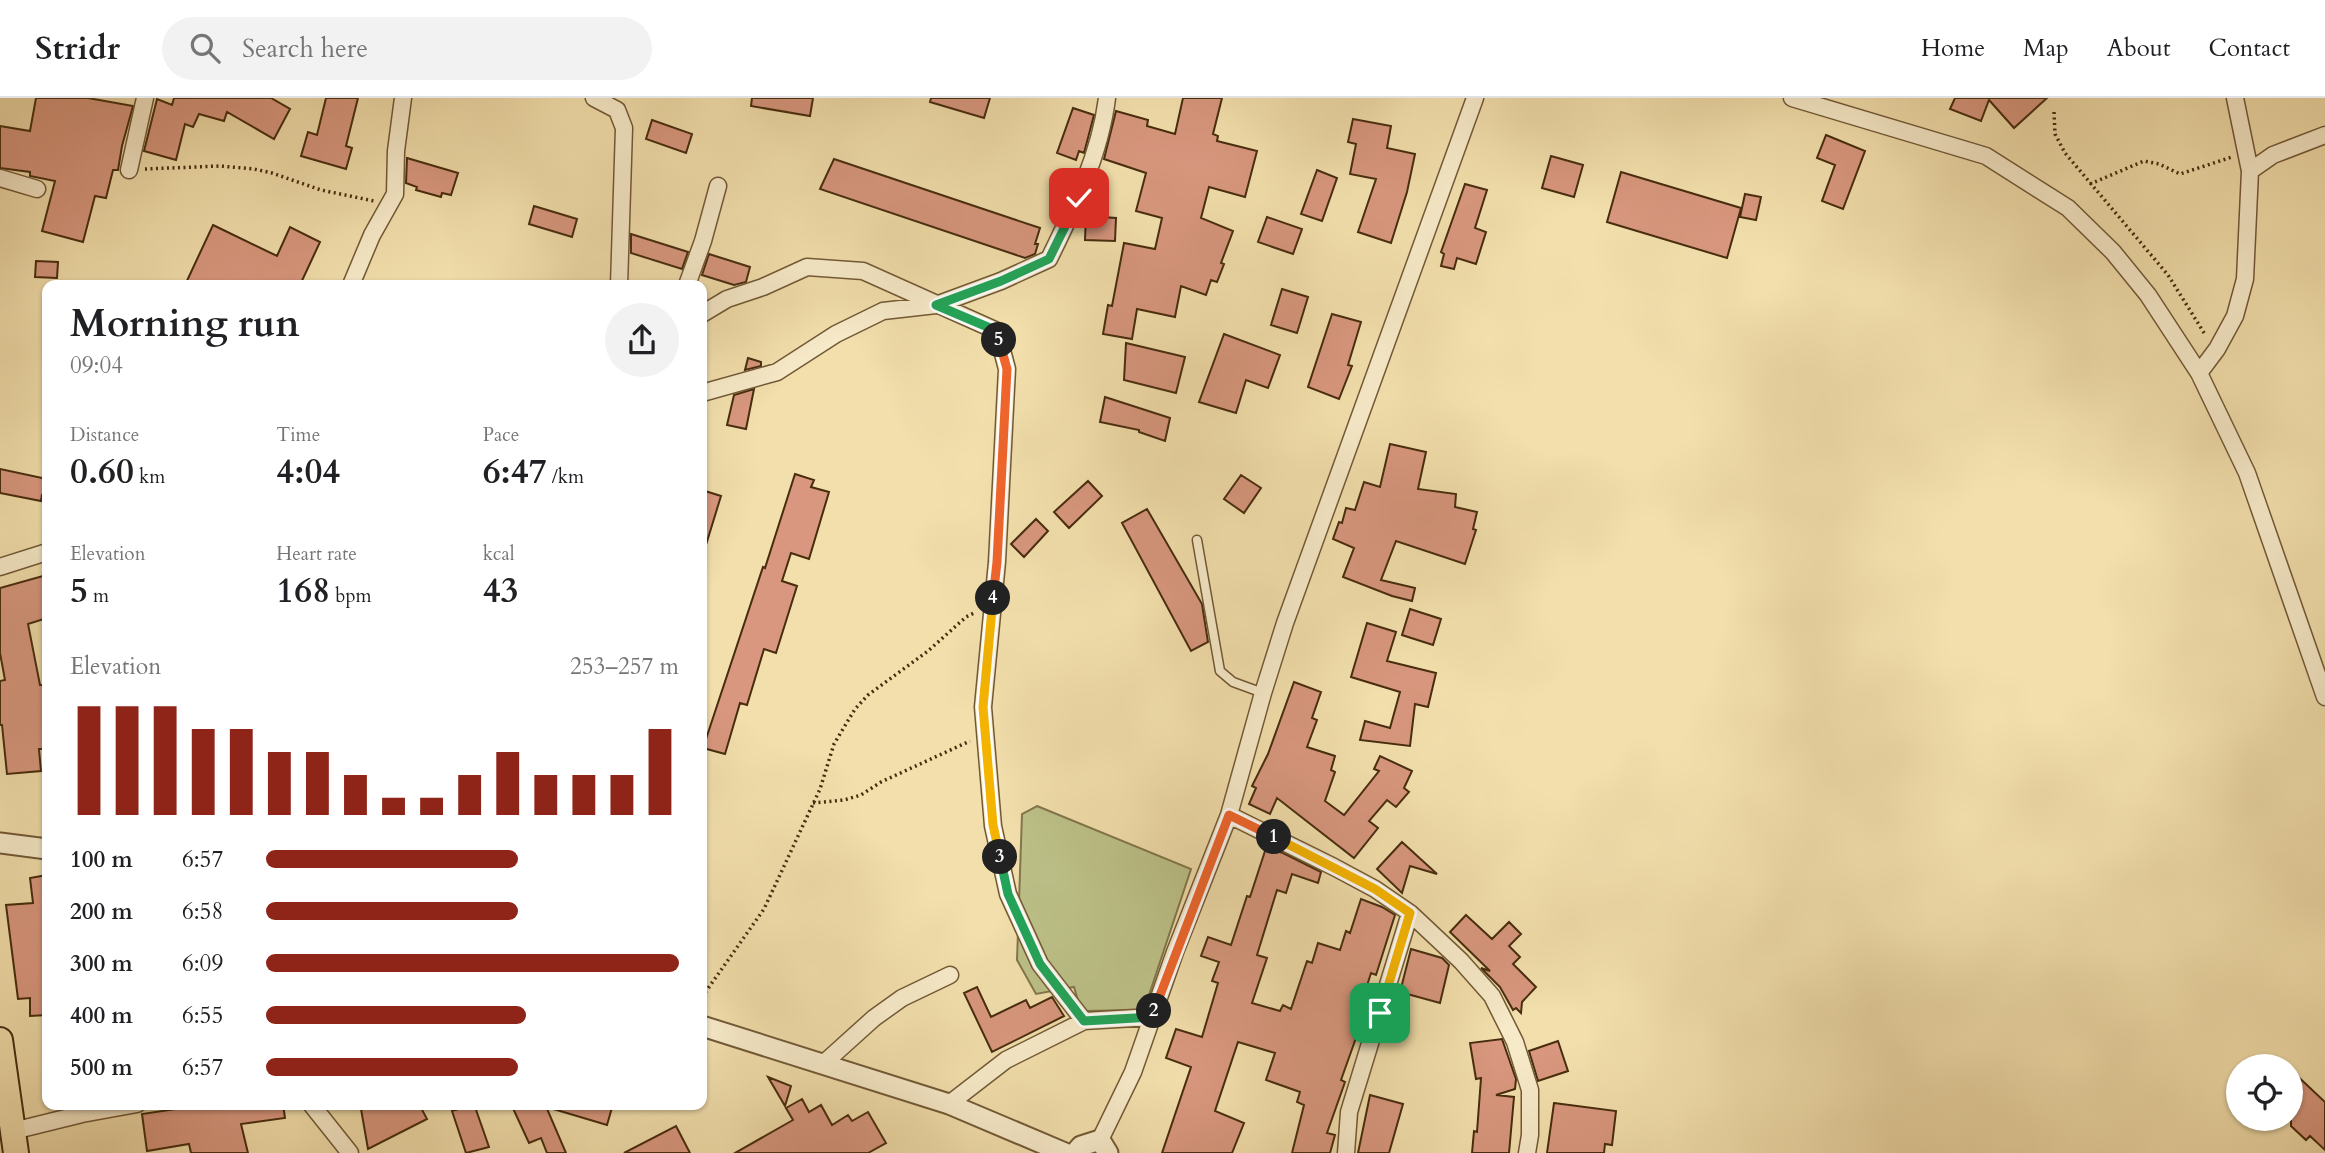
<!DOCTYPE html>
<html lang="en">
<head>
<meta charset="utf-8">
<style>
	:root { --surface:#fff; --page:#f2f2f2; --text:#202124; --muted:#757577; --line:#e0e0e0; --accent:#8f2418 }
	body { margin:0; font-family:Cardo,serif; background:var(--page); color:var(--text); height:100vh; display:flex; flex-direction:column; font-size:26px; white-space:nowrap }
	* { box-sizing:border-box; margin:0 }
	p { font-size:23px; color:var(--muted) }
	.icon { flex:none; width:38px; height:38px; fill:none; stroke:currentColor; stroke-width:2; stroke-linecap:round; stroke-linejoin:round }
	.map { position:relative; flex:1; overflow:hidden }
	.drawer { position:absolute; left:42px; top:182px; width:665px; height:830px; display:flex; flex-direction:column; background:var(--surface); border-radius:14px; box-shadow:0 2px 5px #0004 }
	.drawer>* { flex:none }
	.tools { position:absolute; left:2226px; top:956px; display:grid; gap:14px }
	.tools a { display:grid; place-items:center; width:77px; height:77px; border-radius:50%; background:var(--surface); box-shadow:0 2px 5px #0004; font-size:35px }
	.pin { position:absolute; display:grid; place-items:center; width:60px; height:60px; color:#fff; margin:-30px; border-radius:14px; box-shadow:0 4px 10px #0006 }
	.km { position:absolute; width:35px; height:35px; margin:-18px; border-radius:50%; background:#222; color:#fff; font-size:19px; line-height:35px; text-align:center }
	.round { display:grid; place-items:center; flex:none; width:74px; height:74px; border-radius:37px; background:var(--page) }
	.headline { display:flex; align-items:center; justify-content:space-between; height:119px; padding:0 28px }
	h1 { font-size:38px; font-weight:800; line-height:52px }
	.figures { display:grid; grid-template-columns:repeat(3,1fr); gap:10px; height:119px; padding:7px 28px }
	.figures div { display:grid; align-content:center }
	.figures b { font-size:35px; font-weight:800 }
	.figures small { font-size:19px; font-weight:400 }
	.figures p { font-size:19px }
	.chart { height:196px; padding:14px 28px }
	.chart p { display:flex; justify-content:space-between }
	.chart svg { width:100%; height:126px; margin-top:7px; stroke:var(--accent); stroke-width:6 }
	ul { padding:0 28px; list-style:none; font-size:23px }
	li { display:grid; grid-template-columns:112px 84px 1fr; align-items:center; height:52px }
	li i { height:18px; border-radius:9px; background:var(--accent) }
	header { display:flex; align-items:center; gap:42px; box-sizing:border-box; height:98px; padding:0 35px; background:var(--surface); border-bottom:2px solid var(--line) }
	header strong { font-size:33px }
	nav { display:flex; gap:38px; margin-inline-start:auto; font-size:24px }
	.search { width:490px; height:63px; background:var(--page); display:flex; align-items:center; gap:18px; box-sizing:border-box; padding:0 24px; border-radius:38px; color:var(--muted); font-size:26px }
	.map>svg:first-child { display:block }
</style>
</head>
<body>
<header>
<strong>Stridr</strong>
<div class="search"><svg class="icon" aria-label="search" viewBox="0 0 24 24"><circle cx="10" cy="10" r="6"/><path d="M15 15l6 6"/></svg>Search here</div>
<nav><a>Home</a><a>Map</a><a>About</a><a>Contact</a></nav>
</header>
<div class="map">
<svg width="2325" height="1055" viewBox="0 0 2325 1055">
	<rect width="100%" height="100%" fill="#f2dfac"/>
	<filter id="stains"><feTurbulence type="fractalNoise" baseFrequency=".00286" numOctaves="4"/><feColorMatrix values="0 0 0 0 .2 0 0 0 0 .09 0 0 0 0 .02 0 0 0 .5 -.17"/></filter>
	<radialGradient id="worn" r=".72"><stop offset=".6" stop-color="#630" stop-opacity="0"/><stop offset="1" stop-color="#630" stop-opacity=".3"/></radialGradient>
	<path fill="#bcc188" stroke="#82764b" stroke-width="2" d="M 1037,708 L 1191,771 L 1144,912 L 1081,913 L 1074,889 L 1036,896 L 1017,862 L 1022,716 Z"/>
	<path fill="#d8977e" stroke="#472c0e" stroke-width="2" d="M 36,0 L 88,0 L 133,8 L 122,48 L 118,72 L 113,72 L 106,100 L 95,98 L 83,144 L 42,133 L 55,83 L 30,78 L 30,74 L 0,70 L 0,28 L 30,33 Z
		M 174,0 L 271,0 L 290,11 L 274,41 L 227,14 L 224,23 L 199,16 L 193,29 L 185,26 L 176,62 L 144,53 L 157,1 L 172,7 Z
		M 326,0 L 358,0 L 346,48 L 352,50 L 346,71 L 301,58 L 308,34 L 317,37 Z
		M 752,0 L 813,0 L 810,18 L 751,8 Z
		M 931,0 L 990,0 L 984,20 L 930,4 Z
		M 1183,0 L 1222,0 L 1213,36 L 1218,38 L 1217,43 L 1257,53 L 1245,99 L 1209,89 L 1201,120 L 1233,133 L 1221,165 L 1224,166 L 1217,184 L 1211,182 L 1206,197 L 1181,188 L 1175,219 L 1137,211 L 1132,241 L 1103,236 L 1108,207 L 1112,208 L 1124,145 L 1155,151 L 1162,120 L 1136,113 L 1146,75 L 1104,61 L 1116,13 L 1148,22 L 1147,28 L 1175,36 Z
		M 1955,0 L 2047,0 L 2014,30 L 1989,2 L 1981,23 L 1950,11 Z
		M 1073,10 L 1094,17 L 1084,55 L 1079,53 L 1076,62 L 1057,55 Z
		M 1353,21 L 1391,28 L 1387,50 L 1415,56 L 1407,94 L 1391,145 L 1358,134 L 1376,81 L 1350,76 L 1356,46 L 1348,44 Z
		M 652,22 L 692,36 L 686,55 L 646,41 Z
		M 1826,37 L 1865,53 L 1843,111 L 1822,103 L 1835,67 L 1817,60 Z
		M 1551,58 L 1583,67 L 1574,99 L 1542,90 Z
		M 407,60 L 458,75 L 451,97 L 442,95 L 441,99 L 416,92 L 417,89 L 406,85 Z
		M 834,61 L 1040,130 L 1035,146 L 1038,146 L 1035,156 L 1025,160 L 820,91 Z
		M 1317,72 L 1337,80 L 1322,123 L 1301,116 Z
		M 1621,74 L 1741,110 L 1727,160 L 1607,124 Z
		M 1465,86 L 1487,92 L 1475,130 L 1486,134 L 1476,166 L 1457,160 L 1454,171 L 1441,168 L 1444,156 L 1441,154 Z
		M 1745,96 L 1761,99 L 1756,122 L 1740,119 Z
		M 534,108 L 577,121 L 572,139 L 529,126 Z
		M 1086,118 L 1116,120 L 1115,143 L 1085,142 Z
		M 1267,119 L 1302,131 L 1293,156 L 1258,144 Z
		M 213,127 L 277,158 L 290,129 L 320,144 L 300,187 L 185,187 Z
		M 631,136 L 688,154 L 682,171 L 631,155 Z
		M 709,156 L 750,169 L 746,184 L 734,187 L 702,177 Z
		M 36,163 L 58,164 L 57,180 L 35,179 Z
		M 1282,191 L 1308,199 L 1297,235 L 1271,227 Z
		M 1332,216 L 1361,224 L 1348,267 L 1352,268 L 1339,301 L 1308,289 Z
		M 1224,236 L 1280,257 L 1268,290 L 1246,282 L 1236,315 L 1199,304 Z
		M 1126,245 L 1185,259 L 1176,295 L 1124,282 Z
		M 748,260 L 761,264 L 761,268 L 745,272 Z
		M 754,291 L 746,331 L 727,327 L 734,297 Z
		M 1105,299 L 1170,320 L 1165,343 L 1139,334 L 1139,332 L 1100,324 Z
		M 1390,346 L 1426,354 L 1418,391 L 1456,396 L 1455,409 L 1477,414 L 1473,431 L 1476,432 L 1465,466 L 1396,443 L 1381,482 L 1415,490 L 1412,503 L 1392,498 L 1343,479 L 1354,450 L 1333,441 L 1339,424 L 1342,425 L 1346,410 L 1355,412 L 1364,384 L 1380,389 Z
		M 0,371 L 47,381 L 47,398 L 42,397 L 41,403 L 0,395 Z
		M 795,376 L 814,382 L 811,389 L 829,394 L 809,461 L 791,455 L 782,483 L 797,488 L 776,555 L 764,551 L 747,607 L 740,605 L 725,656 L 703,650 L 763,469 L 765,470 Z
		M 1241,377 L 1261,390 L 1244,415 L 1224,401 Z
		M 1088,383 L 1102,398 L 1069,430 L 1054,414 Z
		M 702,392 L 721,398 L 705,450 L 702,449 Z
		M 1147,411 L 1202,506 L 1208,544 L 1191,553 L 1122,425 Z
		M 1036,421 L 1048,433 L 1024,459 L 1011,446 Z
		M 43,478 L 47,492 L 47,520 L 28,526 L 40,587 L 47,587 L 47,651 L 39,651 L 41,673 L 7,676 L 2,627 L 0,627 L 0,583 L 5,582 L 0,555 L 0,490 Z
		M 1410,511 L 1441,521 L 1433,547 L 1402,537 Z
		M 1367,525 L 1396,534 L 1387,563 L 1436,575 L 1428,609 L 1415,606 L 1410,648 L 1360,642 L 1365,623 L 1390,630 L 1400,594 L 1351,579 Z
		M 1294,584 L 1321,594 L 1312,620 L 1317,622 L 1307,649 L 1335,658 L 1331,672 L 1335,674 L 1325,703 L 1344,717 L 1379,673 L 1374,671 L 1380,658 L 1412,673 L 1404,690 L 1409,694 L 1396,709 L 1387,702 L 1369,723 L 1378,730 L 1354,760 L 1277,700 L 1270,716 L 1249,706 L 1256,690 L 1252,688 L 1268,656 Z
		M 1402,744 L 1437,776 L 1410,768 L 1402,795 L 1377,771 Z
		M 1266,750 L 1283,755 L 1321,774 L 1318,785 L 1292,776 L 1286,795 L 1277,792 L 1257,857 L 1267,860 L 1252,905 L 1280,913 L 1283,907 L 1291,911 L 1307,863 L 1312,865 L 1318,845 L 1340,852 L 1346,833 L 1350,835 L 1361,801 L 1382,809 L 1395,817 L 1376,877 L 1371,875 L 1352,935 L 1357,937 L 1341,982 L 1345,984 L 1327,1035 L 1335,1037 L 1330,1055 L 1292,1055 L 1304,1007 L 1297,1004 L 1300,994 L 1266,982 L 1275,955 L 1238,944 L 1215,1013 L 1244,1025 L 1232,1055 L 1162,1055 L 1191,969 L 1166,960 L 1176,931 L 1202,939 L 1218,885 L 1212,883 L 1219,864 L 1201,858 L 1208,839 L 1231,847 L 1247,798 L 1250,799 Z
		M 47,777 L 47,841 L 44,842 L 47,862 L 47,917 L 30,918 L 30,900 L 18,901 L 6,807 L 33,805 L 30,780 Z
		M 1466,817 L 1492,841 L 1509,824 L 1521,836 L 1509,848 L 1520,859 L 1513,866 L 1536,889 L 1522,904 L 1521,915 L 1516,910 L 1513,912 L 1500,889 L 1481,870 L 1490,873 L 1450,834 Z
		M 1411,851 L 1442,860 L 1449,867 L 1440,905 L 1400,894 Z
		M 977,889 L 991,919 L 1026,902 L 1030,910 L 1052,899 L 1064,918 L 992,954 L 964,895 Z
		M 1502,941 L 1516,981 L 1515,991 L 1496,997 L 1514,999 L 1509,1055 L 1472,1055 L 1474,1033 L 1477,1034 L 1481,980 L 1476,981 L 1470,945 Z
		M 1558,943 L 1568,973 L 1538,983 L 1529,953 Z
		M 2291,972 L 2325,1004 L 2325,1052 L 2310,1038 L 2306,1042 L 2291,1028 Z
		M 768,979 L 791,988 L 785,1008 Z
		M 1370,997 L 1403,1006 L 1389,1055 L 1358,1055 Z
		M 802,1001 L 809,1014 L 821,1007 L 832,1027 L 848,1017 L 852,1023 L 868,1014 L 886,1045 L 868,1055 L 735,1055 L 793,1022 L 786,1010 Z
		M 1554,1005 L 1616,1013 L 1612,1047 L 1605,1046 L 1604,1055 L 1547,1055 Z
		M 188,1006 L 283,1006 L 285,1020 L 241,1026 L 248,1055 L 191,1055 L 189,1046 L 147,1053 L 142,1016 L 189,1009 Z
		M 381,1006 L 419,1006 L 427,1021 L 368,1051 L 361,1011 Z
		M 474,1006 L 489,1049 L 466,1055 L 452,1013 Z
		M 511,1006 L 545,1006 L 566,1055 L 547,1055 L 541,1040 L 529,1045 Z
		M 551,1006 L 613,1006 L 607,1027 L 550,1010 Z
		M 676,1028 L 690,1055 L 624,1055 Z"/>
	<g fill="none" stroke-linecap="round" stroke-linejoin="round">
		<defs>
			<path id="service" d="M 1197,442 L 1220,573 L 1233,584 L 1263,595"/>
			<path id="minor" d="M 594,0 L 617,12 L 624,30 L 619,187
				M 1792,0 L 1986,58 L 2068,110 L 2113,154 L 2148,197 L 2199,275 L 2247,375 L 2325,599
				M 129,72 L 145,0
				M 2250,73 L 2273,57 L 2325,37
				M 0,80 L 37,91
				M 351,187 L 372,137 L 395,96 L 396,53 L 403,0
				M 687,187 L 703,143 L 718,88
				M 702,216 L 727,201 L 763,189 L 807,169 L 863,173 L 997,233 L 1007,271 L 997,464 L 983,609 L 993,728 L 1008,796 L 1040,866 L 1084,923
				M 2199,275 L 2217,251 L 2235,218 L 2245,181 L 2250,73 L 2235,0
				M 702,295 L 777,274 L 836,236 L 883,213 L 936,207 L 1001,183 L 1049,161 C 1074,110 1100,57 1107,0
				M 0,469 L 47,454
				M 1229,717 L 1334,769 L 1375,791 L 1410,815 L 1461,863 L 1492,898 L 1515,944 L 1530,992 L 1530,1037 L 1527,1055
				M 823,966 L 874,920 L 902,900 L 950,877
				M 311,1006 L 350,1055
				M 949,1006 L 1006,962 L 1084,923 L 1152,919
				M 13,1033 L 82,1016 L 137,1006
				M 1100,1042 L 1133,974 L 1175,854 L 1229,717 L 1263,595 L 1285,525 L 1475,0
				M 1346,1055 L 1349,1014 L 1410,815"/>
			<path id="tertiary" d="M 0,745 L 47,751
				M 702,928 L 949,1006 L 1065,1055
				M 1075,1055 L 1081,1048 L 1100,1042 L 1108,1055"/>
			<path id="primary" d="M 0,942 L 16,1055"/>
		</defs>
		<use href="#service" stroke="#725936" stroke-width="11"/>
		<use href="#minor" stroke="#725936" stroke-width="19"/>
		<use href="#tertiary" stroke="#725936" stroke-width="23"/>
		<use href="#primary" stroke="#472c0e" stroke-width="28"/>
		<path stroke="#472c0e" stroke-width="3.5" stroke-dasharray="2 3.5" stroke-linecap="butt" d="M 2054,14 L 2055,36 L 2065,55 L 2168,177 L 2206,238
			M 145,71 L 220,68 L 254,71 L 272,75 L 321,92 L 374,103
			M 2090,86 L 2144,63 L 2159,66 L 2180,76 L 2232,59
			M 813,705 L 844,702 L 861,697 L 881,684 L 970,643
			M 702,899 L 764,811 L 820,691 L 834,646 L 855,611 L 868,597 L 928,553 L 966,519 L 976,514"/>
		<use href="#service" stroke="#f7eac9" stroke-width="8"/>
		<use href="#minor" stroke="#f7eac9" stroke-width="16"/>
		<use href="#tertiary" stroke="#f7eac9" stroke-width="19"/>
		<use href="#primary" stroke="#f2dfac" stroke-width="24"/>
	</g>
	<g fill="none" stroke-linecap="round" stroke-linejoin="round">
		<defs>
			<path id="split-1" d="M 1274,739 L 1375,791 L 1410,815 L 1380,915"/>
			<path id="split-2" d="M 1154,913 L 1229,717 L 1274,739"/>
			<path id="split-3" d="M 1000,759 L 1008,796 L 1040,866 L 1084,923 L 1152,919 L 1154,913"/>
			<path id="split-4" d="M 993,500 L 983,609 L 993,727 L 1000,759"/>
			<path id="split-5" d="M 993,500 L 997,464 L 1007,271 L 999,242"/>
			<path id="split-6" d="M 999,242 L 997,233 L 936,207 L 1001,183 L 1049,161 L 1079,100"/>
		</defs>
		<use href="#split-1" stroke="#fff" stroke-width="14"/>
		<use href="#split-2" stroke="#fff" stroke-width="14"/>
		<use href="#split-3" stroke="#fff" stroke-width="14"/>
		<use href="#split-4" stroke="#fff" stroke-width="14"/>
		<use href="#split-5" stroke="#fff" stroke-width="14"/>
		<use href="#split-6" stroke="#fff" stroke-width="14"/>
		<use href="#split-1" stroke="#f5b400" stroke-width="9"/>
		<use href="#split-2" stroke="#f0652b" stroke-width="9"/>
		<use href="#split-3" stroke="#22a559" stroke-width="9"/>
		<use href="#split-4" stroke="#f5b400" stroke-width="9"/>
		<use href="#split-5" stroke="#f0652b" stroke-width="9"/>
		<use href="#split-6" stroke="#22a559" stroke-width="9"/>
	</g>
	<rect width="100%" height="100%" filter="url(#stains)"/>
	<rect width="100%" height="100%" fill="url(#worn)"/>
</svg>
<div class="tools">
<a><svg class="icon" aria-label="locate" viewBox="0 0 24 24"><circle cx="12" cy="12" r="6"/><path d="M12 2v4M12 18v4M2 12h4M18 12h4"/></svg></a>
</div>
<div class="pin" style="left:1380px;top:915px;background:#1e9e55"><svg class="icon" aria-label="arrive" viewBox="0 0 24 24"><path d="M6 21V4h12l-3 4 3 4H6"/></svg></div>
<div class="pin" style="left:1079px;top:100px;background:#d93025"><svg class="icon" aria-label="check" viewBox="0 0 24 24"><path d="M5 12l5 5 9-10"/></svg></div>
<b class="km" style="left:1274px;top:739px">1</b>
<b class="km" style="left:1154px;top:913px">2</b>
<b class="km" style="left:1000px;top:759px">3</b>
<b class="km" style="left:993px;top:500px">4</b>
<b class="km" style="left:999px;top:242px">5</b>
<section class="drawer">
<div class="headline"><div><h1>Morning run</h1><p>09:04</p></div><a class="round"><svg class="icon" aria-label="share" viewBox="0 0 24 24"><path d="M12 15V3M7 8l5-5 5 5M5 13v7h14v-7"/></svg></a></div>
<div class="figures">
<div><p>Distance</p><b>0.60<small> km</small></b></div>
<div><p>Time</p><b>4:04</b></div>
<div><p>Pace</p><b>6:47<small> /km</small></b></div>
</div>
<div class="figures">
<div><p>Elevation</p><b>5<small> m</small></b></div>
<div><p>Heart rate</p><b>168<small> bpm</small></b></div>
<div><p>kcal</p><b>43</b></div>
</div>
<div class="chart"><p><span>Elevation</span>253–257 m</p>
<svg viewBox="0 0 160 44" preserveAspectRatio="none"><path d="M5 44V6M15 44V6M25 44V6M35 44V14M45 44V14M55 44V22M65 44V22M75 44V30M85 44V38M95 44V38M105 44V30M115 44V22M125 44V30M135 44V30M145 44V30M155 44V14"/></svg>
</div>
<ul>
<li><b>100 m</b>6:57<i style="width:61%"></i></li>
<li><b>200 m</b>6:58<i style="width:61%"></i></li>
<li><b>300 m</b>6:09<i style="width:100%"></i></li>
<li><b>400 m</b>6:55<i style="width:63%"></i></li>
<li><b>500 m</b>6:57<i style="width:61%"></i></li>
</ul>
</section>
</div>
</body>
</html>
